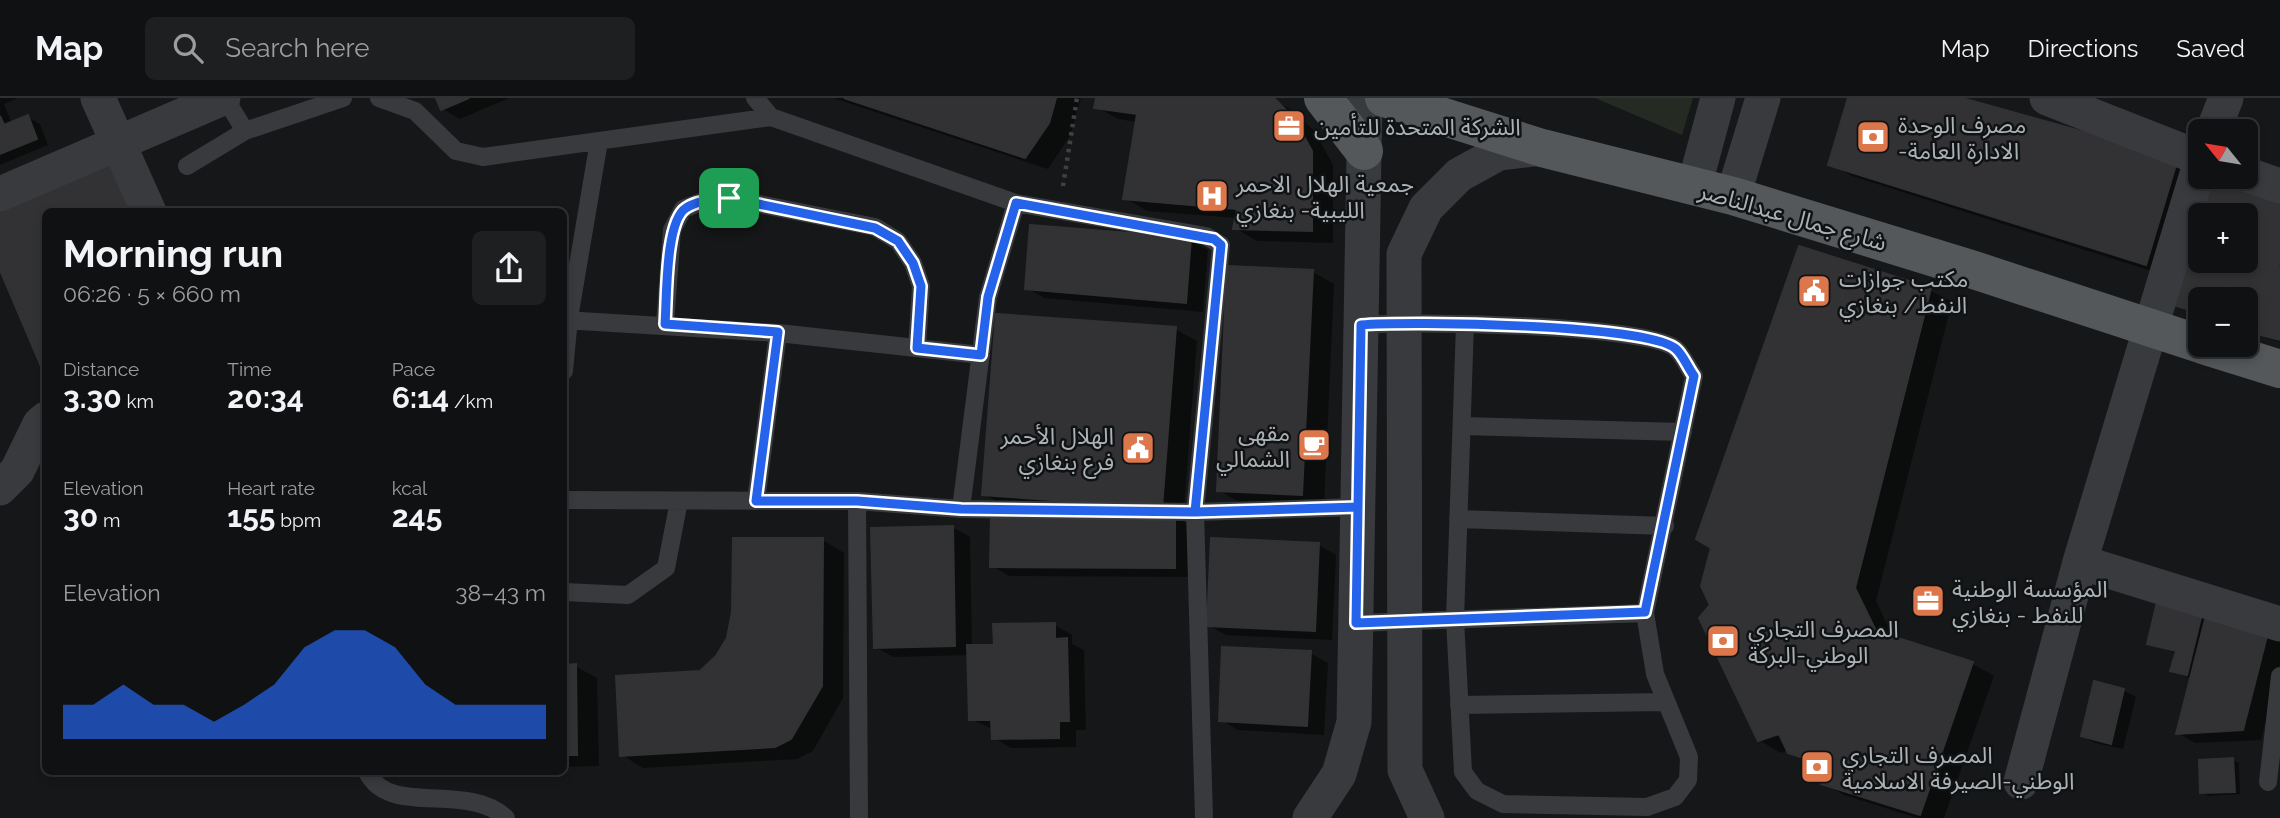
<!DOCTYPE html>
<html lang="en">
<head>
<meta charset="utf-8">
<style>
	:root { --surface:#101112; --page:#1e1f20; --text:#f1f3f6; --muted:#9c9d9f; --line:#303132; --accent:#2563eb }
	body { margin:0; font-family:Raleway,"Noto Sans Arabic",sans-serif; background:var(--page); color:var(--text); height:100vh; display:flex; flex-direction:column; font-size:26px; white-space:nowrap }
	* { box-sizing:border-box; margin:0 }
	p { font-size:23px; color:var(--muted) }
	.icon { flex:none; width:38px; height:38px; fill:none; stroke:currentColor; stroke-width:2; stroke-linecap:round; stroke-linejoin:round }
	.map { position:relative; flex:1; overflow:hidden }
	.details { position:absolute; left:42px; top:110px; width:525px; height:567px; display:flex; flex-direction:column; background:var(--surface); border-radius:10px; box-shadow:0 4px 10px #0003,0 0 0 2px var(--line) }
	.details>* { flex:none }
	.needle { width:46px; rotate:300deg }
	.fabs { position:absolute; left:2188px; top:21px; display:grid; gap:14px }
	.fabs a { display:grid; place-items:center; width:70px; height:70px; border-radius:10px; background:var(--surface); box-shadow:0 4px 10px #0003,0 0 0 2px var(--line); font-size:35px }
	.pin { position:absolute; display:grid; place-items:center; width:60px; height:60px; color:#fff; margin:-30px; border-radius:14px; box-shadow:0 4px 10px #0006 }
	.round { display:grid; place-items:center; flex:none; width:74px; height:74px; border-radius:10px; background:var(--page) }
	.headline { display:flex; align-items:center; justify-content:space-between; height:119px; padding:0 21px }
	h1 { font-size:38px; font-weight:700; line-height:52px }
	.figures { display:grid; grid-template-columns:repeat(3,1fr); gap:10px; height:119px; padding:7px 21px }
	.figures div { display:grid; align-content:center }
	.figures b { font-size:30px; font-weight:700 }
	.figures small { font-size:19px; font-weight:400 }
	.figures p { font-size:19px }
	.chart { height:196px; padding:14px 21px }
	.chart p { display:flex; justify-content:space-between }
	.chart svg { width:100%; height:126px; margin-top:7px; fill:var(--accent); opacity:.7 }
	header { display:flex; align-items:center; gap:42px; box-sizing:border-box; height:98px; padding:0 35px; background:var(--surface); border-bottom:2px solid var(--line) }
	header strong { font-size:33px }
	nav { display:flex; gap:38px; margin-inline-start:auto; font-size:24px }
	.search { width:490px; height:63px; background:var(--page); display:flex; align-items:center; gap:18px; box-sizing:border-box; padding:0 24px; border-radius:10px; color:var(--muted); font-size:26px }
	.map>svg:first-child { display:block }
</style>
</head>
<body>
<header>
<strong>Map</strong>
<div class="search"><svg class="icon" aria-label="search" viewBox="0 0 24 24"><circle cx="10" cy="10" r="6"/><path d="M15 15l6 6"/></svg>Search here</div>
<nav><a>Map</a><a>Directions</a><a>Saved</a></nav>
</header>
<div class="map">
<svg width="2280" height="720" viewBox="0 0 2280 720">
	<rect width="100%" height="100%" fill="#161718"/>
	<path fill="#252a23" d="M 1595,0 L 1693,0 L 1682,37 Z"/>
	<path fill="#0007" fill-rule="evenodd" d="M 0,0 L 18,0 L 4,6 L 12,26 L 28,19 L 40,26 L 48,47 L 0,67 Z
		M 438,0 L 509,0 L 460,21 L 443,11 Z
		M 833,0 L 1081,0 L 1070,38 L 1048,71 Z
		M 1098,0 L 1270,0 L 1295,14 L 1315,34 L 1333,67 L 1333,145 L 1257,143 L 1235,130 L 1237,120 L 1147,113 L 1125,100 L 1137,24 L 1118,21 L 1096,9 Z
		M 1850,0 L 1955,0 L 2199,74 L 2167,178 L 1852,78 L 1830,66 Z
		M 2212,83 L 2280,107 L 2280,244 L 2245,233 L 2245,201 L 2200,201 L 2200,217 L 2169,204 ZM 2200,117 L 2245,117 L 2245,163 L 2200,163 Z
		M 1191,142 L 1208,152 L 1203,214 L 1044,200 L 1027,190 Z
		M 1313,174 L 1334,186 L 1324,409 L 1240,405 L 1219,392 Z
		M 1930,192 L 1952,204 L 1876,503 L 1894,541 L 1973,566 L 1994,578 L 1944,720 L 1917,720 L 1844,697 L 1823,685 L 1824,671 L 1789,652 L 1781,655 L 1759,642 L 1712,507 Z
		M 1175,231 L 1197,243 L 1183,423 L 1192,428 L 1192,479 L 1009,478 L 992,468 L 1006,409 L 984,396 Z
		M 952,429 L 970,439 L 972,549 L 995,548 L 1055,527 L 1072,537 L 1072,546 L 1084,552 L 1086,632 L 1076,632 L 1076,649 L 1011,650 L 994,640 L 993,631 L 970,621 L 969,557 L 893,559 L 875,549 Z
		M 823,442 L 844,455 L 843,600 L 813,653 L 797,661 L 643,670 L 622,657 L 718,559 L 728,541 Z
		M 1319,447 L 1336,457 L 1332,542 L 1226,537 L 1208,527 Z
		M 2202,513 L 2280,538 L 2280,566 L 2261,642 L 2195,645 L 2178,635 L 2192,581 L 2172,572 L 2177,556 L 2149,545 Z
		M 1310,555 L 1328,565 L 1324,637 L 1238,632 L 1221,622 Z
		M 564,568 L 575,568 L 597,580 L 599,668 L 564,669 Z
		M 2123,592 L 2136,599 L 2123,651 L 2095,645 L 2083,638 Z
		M 2233,662 L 2239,665 L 2240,696 L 2208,698 L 2202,694 Z"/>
	<path fill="#323234" stroke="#313234" stroke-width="2" d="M 436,0 L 469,0 L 441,12 Z
		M 844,0 L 1056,0 L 1049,25 L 1025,60 Z
		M 1096,0 L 1274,0 L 1294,20 L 1312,53 L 1312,133 L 1233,131 L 1237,111 L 1123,101 L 1137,16 L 1094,10 Z
		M 1848,0 L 1962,0 L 2178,60 L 2146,167 L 1828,67 Z
		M 28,17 L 37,41 L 0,56 L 0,18 L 4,27 Z
		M 111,64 L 132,114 L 46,114 L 46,280 L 0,172 L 0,111 Z
		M 2210,81 L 2255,94 L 2245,125 L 2245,117 L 2200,117 L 2200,140 L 2190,138 Z
		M 2255,94 L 2280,105 L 2280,163 L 2245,153 L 2245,125 Z
		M 1030,127 L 1191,140 L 1186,205 L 1025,191 Z
		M 2190,138 L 2200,140 L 2200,163 L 2234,163 L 2223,201 L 2200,201 L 2200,215 L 2167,205 Z
		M 1799,148 L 1931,190 L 1855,490 L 1876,533 L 1973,564 L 1920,717 L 1821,686 L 1822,666 L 1788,655 L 1779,636 L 1758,643 L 1699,520 L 1710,507 L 1701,488 L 1711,450 L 1696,441 Z
		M 2245,153 L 2280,163 L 2261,237 L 2245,231 L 2245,201 L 2223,201 L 2234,163 L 2245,163 Z
		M 1227,168 L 1313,172 L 1302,397 L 1217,393 Z
		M 2280,169 L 2280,242 L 2261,237 Z
		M 996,216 L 1176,229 L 1162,410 L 982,397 Z
		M 991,416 L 1175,417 L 1175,470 L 990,469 Z
		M 953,428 L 955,548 L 874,550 L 871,430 Z
		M 733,440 L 823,440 L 822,588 L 791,641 L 775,649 L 620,658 L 616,578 L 700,573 L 716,558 L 727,540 L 732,514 Z
		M 1211,440 L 1319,445 L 1315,533 L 1207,528 Z
		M 2158,500 L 2203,511 L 2187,577 L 2170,573 L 2176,553 L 2147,546 Z
		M 2207,514 L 2269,530 L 2243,632 L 2176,636 Z
		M 1055,525 L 1055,541 L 1067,540 L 1069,623 L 1059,623 L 1059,640 L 992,641 L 991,622 L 969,622 L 967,547 L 994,547 L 993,526 Z
		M 1222,549 L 1311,553 L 1307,628 L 1219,623 Z
		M 576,566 L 577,657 L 564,657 L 564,567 Z
		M 2094,583 L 2124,591 L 2111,646 L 2081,638 Z
		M 2233,660 L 2235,694 L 2200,695 L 2199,662 Z"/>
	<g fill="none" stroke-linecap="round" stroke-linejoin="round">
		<path stroke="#3e4143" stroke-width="4.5" stroke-dasharray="3.5 5" stroke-linecap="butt" d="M 1063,88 L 1077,0"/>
		<path stroke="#383a3d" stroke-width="18" d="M 225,0 L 245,33
			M 379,0 L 415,13 L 456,53 L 483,59 L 771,19
			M 755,0 L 771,19 L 1016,105 L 1206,138 L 1221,147 L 1195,414 L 1204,720
			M 187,68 L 245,33 L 343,0
			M 564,222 L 778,235 L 981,257
			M 665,226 L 672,132 L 683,111 L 701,104 L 729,100 L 875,129 L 898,143 L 913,165 L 921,188 L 917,250
			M 1361,227 C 1406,223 1650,226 1676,251 C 1683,257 1688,270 1694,278 L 1645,515 L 1655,576 L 1689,659 L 1688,682 L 1675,699 L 1647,709 L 1503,706 L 1477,693 L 1463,674 L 1455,521 L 1465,226
			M 564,273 L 569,220 L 599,43
			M 1462,328 L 1683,334
			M 564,402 L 857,403 L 961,411 L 1195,414 L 1358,409
			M 756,403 L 778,235
			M 857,403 L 859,720
			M 961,411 L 988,199 L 1016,105
			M 1458,421 L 1665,428
			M 564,494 L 628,497 L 666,470 L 679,403
			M 1356,525 L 1645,515
			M 1459,607 L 1666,604
			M 367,674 C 390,720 466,683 506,720
			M 2268,684 L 2280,578"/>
		<path stroke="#383a3d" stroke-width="35" d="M 98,0 L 149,114
			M 2047,0 L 2200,60
			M 2213,33 L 2226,0
			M 2245,76 L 2280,88
			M 1694,89 L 1718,0
			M 0,96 L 223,0
			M 1733,98 L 1763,0
			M 0,390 L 17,373 L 40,326 L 46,321
			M 2080,464 L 2280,526
			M 2021,684 L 2080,464 L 2200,66
			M 1310,720 L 1339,676 L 1354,624 L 1365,0
			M 1427,720 L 1405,672 L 1404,156 L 1426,110 L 1459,77 L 1499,55 L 1542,50"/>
		<path stroke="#54585b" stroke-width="38" d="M 1323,0 L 1364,53
			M 1384,0 L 1542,50 L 1733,98 L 1974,172 L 2200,246
			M 2203,247 L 2280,271"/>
	</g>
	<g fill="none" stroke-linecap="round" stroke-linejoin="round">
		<defs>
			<path id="route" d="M 729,100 C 715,102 698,102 686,110 C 665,123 667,202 665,226 L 778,234 L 756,403 L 857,403 L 961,411 L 1195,414 L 1358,409 L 1361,227 C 1406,223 1650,226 1676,251 C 1683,257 1688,270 1694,278 L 1645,514 L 1356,525 L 1358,409 L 1195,414 L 1221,147 L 1214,141 L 1016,105 L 988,199 L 981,257 L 917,250 L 921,188 L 913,165 L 898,143 L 875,130 L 729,100"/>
		</defs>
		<use href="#route" stroke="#fff" stroke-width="14"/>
		<use href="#route" stroke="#2563eb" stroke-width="9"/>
	</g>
	<defs>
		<symbol id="office-square" viewBox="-11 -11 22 22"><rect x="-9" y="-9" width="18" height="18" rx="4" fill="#dc774b" stroke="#111213"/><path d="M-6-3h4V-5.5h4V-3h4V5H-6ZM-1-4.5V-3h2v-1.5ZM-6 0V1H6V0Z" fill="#fff"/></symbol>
		<symbol id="bank-square" viewBox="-11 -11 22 22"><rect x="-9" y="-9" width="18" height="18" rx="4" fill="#dc774b" stroke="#111213"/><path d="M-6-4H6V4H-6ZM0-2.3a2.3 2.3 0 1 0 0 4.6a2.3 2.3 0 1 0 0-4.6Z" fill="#fff"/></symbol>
		<symbol id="hospital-square" viewBox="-11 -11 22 22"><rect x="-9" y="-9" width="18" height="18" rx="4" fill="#dc774b" stroke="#111213"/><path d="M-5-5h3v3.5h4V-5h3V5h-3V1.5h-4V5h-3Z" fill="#fff"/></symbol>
		<symbol id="civic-square" viewBox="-11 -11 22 22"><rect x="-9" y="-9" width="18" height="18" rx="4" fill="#dc774b" stroke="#111213"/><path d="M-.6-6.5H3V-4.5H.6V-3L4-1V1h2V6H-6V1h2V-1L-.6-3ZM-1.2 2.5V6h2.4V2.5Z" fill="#fff"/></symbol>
		<symbol id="cafe-square" viewBox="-11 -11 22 22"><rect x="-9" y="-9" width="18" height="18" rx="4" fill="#dc774b" stroke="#111213"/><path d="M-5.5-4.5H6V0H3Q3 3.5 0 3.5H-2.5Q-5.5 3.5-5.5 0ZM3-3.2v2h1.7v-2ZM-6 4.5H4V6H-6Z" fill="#fff"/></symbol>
	</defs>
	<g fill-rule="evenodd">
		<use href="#office-square" x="1270" y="9" width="38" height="38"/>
		<use href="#bank-square" x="1854" y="20" width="38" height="38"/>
		<use href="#hospital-square" x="1193" y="79" width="38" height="38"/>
		<use href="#civic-square" x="1795" y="174" width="38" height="38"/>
		<use href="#cafe-square" x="1295" y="328" width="38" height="38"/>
		<use href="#civic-square" x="1119" y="331" width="38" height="38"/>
		<use href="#office-square" x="1909" y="484" width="38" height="38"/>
		<use href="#bank-square" x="1704" y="524" width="38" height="38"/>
		<use href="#bank-square" x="1798" y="650" width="38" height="38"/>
	</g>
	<g text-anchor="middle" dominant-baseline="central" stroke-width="5" stroke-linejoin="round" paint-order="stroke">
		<g font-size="23" fill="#aab2b6" stroke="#111213" text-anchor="start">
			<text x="1898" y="26">مصرف الوحدة<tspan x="1898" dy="26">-الادارة العامة</tspan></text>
			<text x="1314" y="28">الشركة المتحدة للتأمين</text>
			<text x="1236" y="85">جمعية الهلال الاحمر<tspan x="1236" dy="26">الليبية- بنغازي</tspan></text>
			<text x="1839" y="180">مكتب جوازات<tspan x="1839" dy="26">النفط/ بنغازي</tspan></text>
			<text x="1290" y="334" text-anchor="end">مقهى<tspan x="1290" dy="26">الشمالي</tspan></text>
			<text x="1114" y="337" text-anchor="end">الهلال الأحمر<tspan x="1114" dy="26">فرع بنغازي</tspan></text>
			<text x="1952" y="490">المؤسسة الوطنية<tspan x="1952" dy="26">للنفط - بنغازي</tspan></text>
			<text x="1748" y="530">المصرف التجاري<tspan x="1748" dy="26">الوطني-البركة</tspan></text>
			<text x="1842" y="656">المصرف التجاري<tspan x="1842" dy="26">الوطني-الصيرفة الاسلامية</tspan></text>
		</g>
		<g font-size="23" fill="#aab2b6" stroke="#111213">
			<text transform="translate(1793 118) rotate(16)">شارع جمال عبدالناصر</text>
		</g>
	</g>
</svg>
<div class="fabs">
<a><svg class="needle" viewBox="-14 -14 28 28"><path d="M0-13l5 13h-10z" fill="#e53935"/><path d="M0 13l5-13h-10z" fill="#9c9d9f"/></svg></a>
<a>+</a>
<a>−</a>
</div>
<div class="pin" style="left:729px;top:100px;background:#1e9e55"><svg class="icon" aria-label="arrive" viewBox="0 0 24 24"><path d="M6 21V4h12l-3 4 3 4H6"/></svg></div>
<section class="details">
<div class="headline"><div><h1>Morning run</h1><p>06:26 · 5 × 660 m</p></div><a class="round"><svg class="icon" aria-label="share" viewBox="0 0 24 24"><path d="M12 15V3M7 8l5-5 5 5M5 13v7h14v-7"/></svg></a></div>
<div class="figures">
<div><p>Distance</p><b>3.30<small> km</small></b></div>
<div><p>Time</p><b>20:34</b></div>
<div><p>Pace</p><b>6:14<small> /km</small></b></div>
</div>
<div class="figures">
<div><p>Elevation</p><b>30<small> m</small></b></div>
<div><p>Heart rate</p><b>155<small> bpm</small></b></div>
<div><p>kcal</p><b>245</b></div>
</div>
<div class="chart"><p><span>Elevation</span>38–43 m</p>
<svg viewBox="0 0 160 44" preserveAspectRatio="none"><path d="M0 44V32L10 32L20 25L30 32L40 32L50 38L60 32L70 25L80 12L90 6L100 6L110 12L120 25L130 32L140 32L150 32L160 32V44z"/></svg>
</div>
</section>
</div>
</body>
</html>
